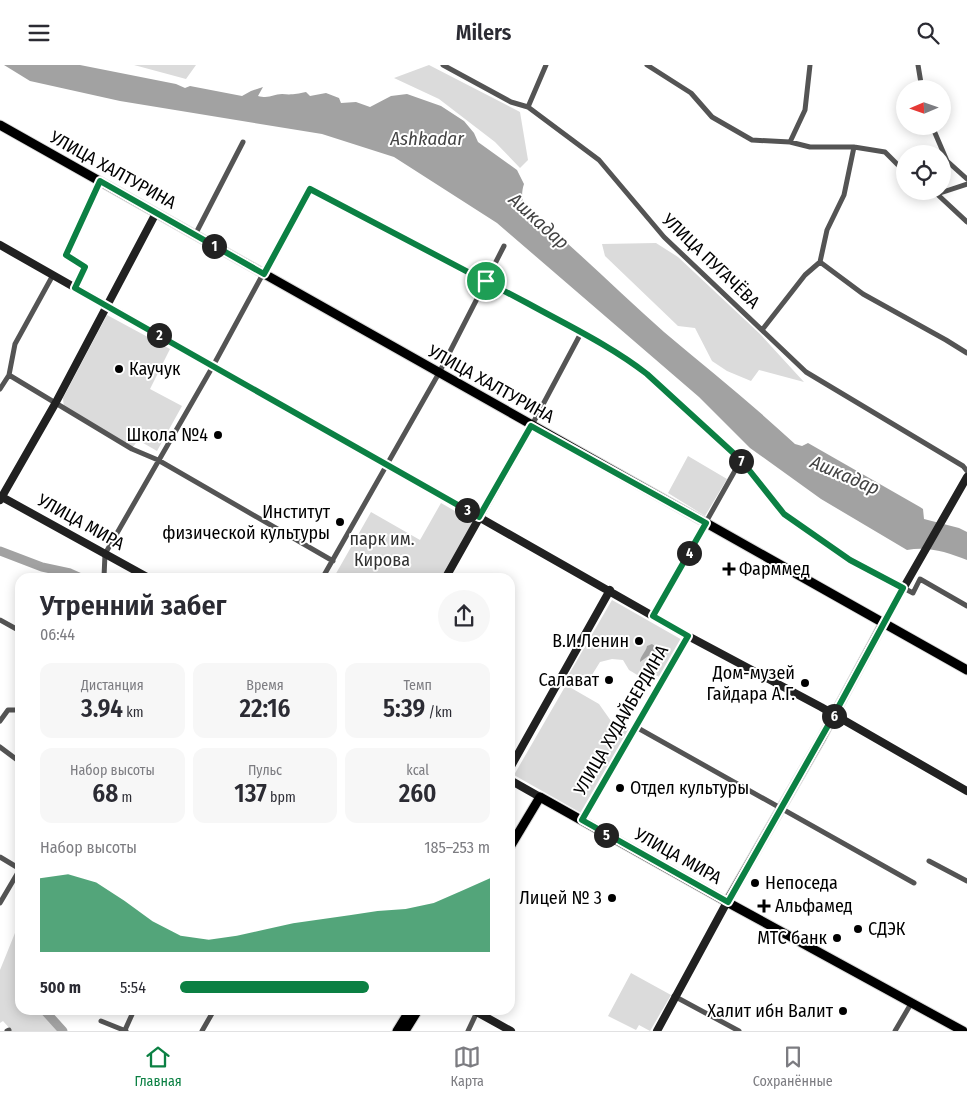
<!DOCTYPE html>
<html lang="ru">
<head>
<meta charset="utf-8">
<style>
	:root { --surface:#fff; --page:#f7f7f7; --text:#2b2b33; --muted:#7c7c81; --line:#e1e1e2; --accent:#0b8043 }
	body { margin:0; font-family:"Fira Sans Condensed",sans-serif; background:var(--page); color:var(--text); height:100vh; display:flex; flex-direction:column; font-size:19px; white-space:nowrap }
	* { box-sizing:border-box; margin:0 }
	p { font-size:16px; color:var(--muted) }
	.icon { flex:none; width:28px; height:28px; fill:none; stroke:currentColor; stroke-width:2; stroke-linecap:round; stroke-linejoin:round }
	.map { position:relative; flex:1; overflow:hidden }
	.panel { position:absolute; left:15px; top:508px; width:500px; height:442px; display:flex; flex-direction:column; background:var(--surface); border-radius:15px; box-shadow:0 2px 12px #0003 }
	.panel>* { flex:none }
	.needle { width:32px; rotate:268deg }
	.buttons { position:absolute; left:896px; top:15px; display:grid; gap:10px }
	.buttons a { display:grid; place-items:center; width:55px; height:55px; border-radius:50%; background:var(--surface); box-shadow:0 2px 12px #0003; font-size:25px }
	.pin { position:absolute; display:grid; place-items:center; width:42px; height:42px; color:#fff; margin:-21px; border:2px solid #fff; border-radius:50%; box-shadow:0 1px 5px #0007 }
	.km { position:absolute; width:25px; height:25px; margin:-12px; border-radius:50%; background:#222; color:#fff; font-size:14px; line-height:25px; text-align:center }
	.round { display:grid; place-items:center; flex:none; width:52px; height:52px; border-radius:26px; background:var(--page) }
	.overview { display:flex; align-items:center; justify-content:space-between; height:85px; padding:0 25px }
	h1 { font-size:28px; font-weight:600; line-height:38px }
	.metrics { display:grid; grid-template-columns:repeat(3,1fr); gap:8px; height:85px; padding:5px 25px }
	.metrics div { display:grid; align-content:center; border-radius:12px; background:var(--page); text-align:center }
	.metrics b { font-size:25px; font-weight:600 }
	.metrics small { font-size:14px; font-weight:400 }
	.metrics p { font-size:14px }
	.chart { height:140px; padding:10px 25px }
	.chart p { display:flex; justify-content:space-between }
	.chart svg { width:100%; height:90px; margin-top:5px; fill:var(--accent); opacity:.7 }
	ul { padding:0 25px; list-style:none; font-size:16px }
	li { display:grid; grid-template-columns:80px 60px 1fr; align-items:center; height:38px }
	li i { height:12px; border-radius:6px; background:var(--accent) }
	header { display:flex; justify-content:space-between; align-items:center; height:65px; padding:0 25px; background:var(--surface); font-size:22px; font-weight:600 }
	.tab-bar { display:flex; justify-content:space-around; align-items:center; height:70px; border-top:1px solid var(--line); background:var(--surface); font-size:14px; color:var(--muted) }
	.tab-bar a { display:grid; justify-items:center; gap:2px }
	.tab-bar .current { color:var(--accent) }
	.map>svg:first-child { display:block }
</style>
</head>
<body>
<header><svg class="icon" aria-label="menu" viewBox="0 0 24 24"><path d="M4 6h16M4 12h16M4 18h16"/></svg>Milers<svg class="icon" aria-label="search" viewBox="0 0 24 24"><circle cx="10" cy="10" r="6"/><path d="M15 15l6 6"/></svg></header>
<div class="map">
<svg width="967" height="966" viewBox="0 0 967 966">
	<rect width="100%" height="100%" fill="#fff"/>
	<path fill="#dbdbdb" d="M 134,0 L 196,0 L 186,14 Z
		M 429,0 L 520,47 L 528,95 L 520,103 L 495,77 L 439,34 L 394,13 Z
		M 656,178 L 678,192 L 760,269 L 804,317 L 759,305 L 751,316 L 727,306 L 712,296 L 695,263 L 678,261 L 605,191 L 602,179 Z
		M 107,250 L 170,284 L 150,324 L 182,341 L 157,386 L 138,375 L 133,382 L 64,343 L 63,333 Z
		M 688,391 L 727,414 L 705,451 L 668,428 Z
		M 441,438 L 474,457 L 443,512 L 334,512 L 371,447 L 420,475 Z
		M 612,535 L 684,576 L 663,614 L 646,605 L 644,605 L 639,611 L 629,605 L 623,595 L 612,594 L 600,597 L 587,618 L 577,623 L 565,616 Z
		M 566,620 L 599,639 L 611,656 L 629,664 L 581,748 L 514,710 Z
		M 17,863 L 20,865 L 20,945 L 41,945 L 60,966 L 12,966 L 3,956 L 0,958 L 0,905 Z
		M 631,908 L 671,930 L 650,966 L 639,960 L 636,965 L 608,951 Z"/>
	<path fill="#a2a2a2" d="M 4,0 L 80,0 L 176,19 L 185,23 L 190,21 L 242,31 L 251,26 L 263,22 L 258,31 C 270,34 273,29 282,29 C 292,30 296,29 306,27 L 310,31 L 326,28 L 339,33 L 341,38 L 356,37 L 370,42 L 391,31 L 407,29 L 441,41 L 464,56 L 474,68 L 478,77 L 517,105 L 524,119 C 522,125 521,133 524,139 C 527,145 550,166 557,169 C 593,201 628,235 664,267 C 708,304 753,340 795,379 L 802,381 L 808,378 L 920,442 L 923,444 L 924,454 L 959,463 L 967,467 L 967,495 C 947,487 928,481 907,485 L 821,434 L 750,383 L 699,332 L 497,158 L 394,92 L 322,69 L 120,36 L 30,16 Z
		M 652,579 L 656,582 L 655,586 L 640,597 C 640,591 646,587 647,581 Z"/>
	<g fill="none" stroke-linecap="round" stroke-linejoin="round">
		<path stroke="#a2a2a2" stroke-width="9" d="M 0,486 L 42,502 L 70,508 L 79,512
			M 44,945 L 63,966"/>
		<defs>
			<path id="primary" d="M 0,60 L 967,605
				M 510,782 L 540,732 L 727,837 L 963,966
				M 727,837 L 821,674 L 884,557
				M 397,966 L 410,945
				M 405,966 L 418,945"/>
		</defs>
		<use href="#primary" stroke="#dbdbdb" stroke-width="11"/>
		<path stroke="#545454" stroke-width="5" d="M 443,0 L 511,37 L 528,42 L 599,95 L 664,172 L 806,307 L 963,401 L 967,406
			M 647,0 L 691,28 L 712,52 L 752,75 L 790,77 L 810,82 L 854,82 L 885,87 L 905,107
			M 918,0 L 922,24
			M 528,42 L 546,0
			M 932,61 L 947,96 L 967,114
			M 790,77 L 805,45 L 810,0
			M 930,126 L 937,129 L 967,119
			M 937,129 L 967,157
			M 195,170 L 243,77
			M 820,197 L 863,229 L 946,275 L 967,288
			M 53,210 L 15,279 L 9,310 L 132,384 L 158,395 L 333,496
			M 75,223 L 85,202 L 66,190 L 100,116
			M 762,265 L 805,210 L 820,197 L 827,165 L 844,130 L 854,82
			M 0,324 L 9,310
			M 532,360 L 581,268
			M 104,512 L 105,489 L 213,301 L 309,124 C 383,162 456,200 529,239 C 569,261 611,281 647,309 L 741,395 L 784,449 L 850,495 L 913,528 L 920,514 L 967,541
			M 323,512 L 439,308 L 504,181
			M 653,551 L 741,395
			M 0,555 L 20,566
			M 0,656 L 8,645 L 18,645 L 20,642
			M 636,662 L 914,818
			M 0,682 L 20,697
			M 0,792 L 20,804
			M 929,796 L 967,816
			M 0,838 L 20,804
			M 674,931 L 739,966
			M 101,956 L 126,966
			M 125,965 L 134,945
			M 7,966 L 9,965
			M 202,966 L 214,945
			M 468,966 L 477,947
			M 895,966 L 912,937"/>
		<path stroke="#212121" stroke-width="8" d="M 0,180 L 688,571 L 821,642 L 967,726
			M 2,432 L 147,512
			M 0,435 L 55,339 L 156,148
			M 446,512 L 531,361
			M 884,557 L 967,412
			M 510,703 L 610,525
			M 510,715 L 540,732
			M 582,755 L 688,571
			M 473,945 L 511,966
			M 657,966 L 727,837"/>
		<use href="#primary" stroke="#000" stroke-width="9"/>
	</g>
	<g fill="none" stroke-linecap="round" stroke-linejoin="round">
		<defs>
			<path id="route" d="M 100,116 L 264,209 L 310,124 C 383,162 456,200 529,239 C 569,261 611,281 647,309 L 741,395 L 784,449 L 850,495 L 903,523 L 834,650 L 728,837 L 582,755 L 688,571 L 653,551 L 706,458 L 531,361 L 479,452 L 75,223 L 85,202 L 66,190 Z"/>
		</defs>
		<use href="#route" stroke="#fff" stroke-width="10"/>
		<use href="#route" stroke="#0b8043" stroke-width="6"/>
	</g>
	<g fill="#000" stroke="#fff" stroke-width="2">
		<circle cx="119" cy="304" r="5"/>
		<circle cx="218" cy="370" r="5"/>
		<circle cx="340" cy="457" r="5"/>
		<path d="M726.5 496.5h5v5h5v5h-5v5h-5v-5h-5v-5h5z"/>
		<circle cx="639" cy="576" r="5"/>
		<circle cx="609" cy="615" r="5"/>
		<circle cx="805" cy="618" r="5"/>
		<circle cx="620" cy="723" r="5"/>
		<circle cx="755" cy="818" r="5"/>
		<circle cx="612" cy="833" r="5"/>
		<path d="M761.5 833.5h5v5h5v5h-5v5h-5v-5h-5v-5h5z"/>
		<circle cx="858" cy="864" r="5"/>
		<circle cx="837" cy="873" r="5"/>
		<circle cx="843" cy="946" r="5"/>
	</g>
	<g text-anchor="middle" dominant-baseline="central" stroke-width="4" stroke-linejoin="round" paint-order="stroke">
		<g font-size="18" fill="#000" stroke="#fff">
			<text transform="translate(113 105) rotate(29)">УЛИЦА ХАЛТУРИНА</text>
			<text transform="translate(711 196) rotate(44)">УЛИЦА ПУГАЧЁВА</text>
			<text transform="translate(491 319) rotate(29)">УЛИЦА ХАЛТУРИНА</text>
			<text transform="translate(81 457) rotate(29)">УЛИЦА МИРА</text>
			<text transform="translate(621 655) rotate(-60)">УЛИЦА ХУДАЙБЕРДИНА</text>
			<text transform="translate(678 791) rotate(29)">УЛИЦА МИРА</text>
		</g>
		<g font-size="18" fill="#000" stroke="#fff" text-anchor="end">
			<text x="129" y="304" text-anchor="start">Каучук</text>
			<text x="208" y="370">Школа №4</text>
			<text x="330" y="447">Институт<tspan x="330" dy="21">физической культуры</tspan></text>
			<text x="739" y="504" text-anchor="start">Фарммед</text>
			<text x="629" y="576">В.И.Ленин</text>
			<text x="795" y="608">Дом-музей<tspan x="795" dy="21">Гайдара А.Г.</tspan></text>
			<text x="599" y="615">Салават</text>
			<text x="630" y="723" text-anchor="start">Отдел культуры</text>
			<text x="765" y="818" text-anchor="start">Непоседа</text>
			<text x="602" y="833">Лицей № 3</text>
			<text x="775" y="841" text-anchor="start">Альфамед</text>
			<text x="868" y="864" text-anchor="start">СДЭК</text>
			<text x="827" y="873">МТС банк</text>
			<text x="833" y="946">Халит ибн Валит</text>
		</g>
		<g font-size="18" fill="#323232" stroke="#fff">
			<text x="382" y="474">парк им.<tspan x="382" dy="21">Кирова</tspan></text>
		</g>
		<g font-size="19" font-style="italic" fill="#434343" stroke="#fff">
			<text x="427" y="73">Ashkadar</text>
			<text transform="translate(539 156) rotate(42)">Ашкадар</text>
			<text transform="translate(845 410) rotate(23)">Ашкадар</text>
		</g>
	</g>
</svg>
<div class="buttons">
<a><svg class="needle" viewBox="-14 -14 28 28"><path d="M0-13l5 13h-10z" fill="#e53935"/><path d="M0 13l5-13h-10z" fill="#7c7c81"/></svg></a>
<a><svg class="icon" aria-label="locate" viewBox="0 0 24 24"><circle cx="12" cy="12" r="6"/><path d="M12 2v4M12 18v4M2 12h4M18 12h4"/></svg></a>
</div>
<div class="pin" style="left:486px;top:216px;background:#1e9e55"><svg class="icon" aria-label="arrive" viewBox="0 0 24 24"><path d="M6 21V4h12l-3 4 3 4H6"/></svg></div>
<b class="km" style="left:214px;top:181px">1</b>
<b class="km" style="left:159px;top:270px">2</b>
<b class="km" style="left:467px;top:445px">3</b>
<b class="km" style="left:689px;top:488px">4</b>
<b class="km" style="left:606px;top:770px">5</b>
<b class="km" style="left:834px;top:651px">6</b>
<b class="km" style="left:741px;top:396px">7</b>
<section class="panel">
<div class="overview"><div><h1>Утренний забег</h1><p>06:44</p></div><a class="round"><svg class="icon" aria-label="share" viewBox="0 0 24 24"><path d="M12 15V3M7 8l5-5 5 5M5 13v7h14v-7"/></svg></a></div>
<div class="metrics">
<div><p>Дистанция</p><b>3.94<small> km</small></b></div>
<div><p>Время</p><b>22:16</b></div>
<div><p>Темп</p><b>5:39<small> /km</small></b></div>
</div>
<div class="metrics">
<div><p>Набор высоты</p><b>68<small> m</small></b></div>
<div><p>Пульс</p><b>137<small> bpm</small></b></div>
<div><p>kcal</p><b>260</b></div>
</div>
<div class="chart"><p><span>Набор высоты</span>185–253 m</p>
<svg viewBox="0 0 160 44" preserveAspectRatio="none"><path d="M0 44V8L10 6L20 10L30 19L40 29L50 36L60 38L70 36L80 33L90 30L100 28L110 26L120 24L130 23L140 20L150 14L160 8V44z"/></svg>
</div>
<ul>
<li><b>500 m</b>5:54<i style="width:61%"></i></li>
</ul>
</section>
</div>
<nav class="tab-bar">
<a class="current"><svg class="icon" aria-label="home" viewBox="0 0 24 24"><path d="M3 11l9-7 9 7M6 9v11h12V9"/></svg>Главная</a>
<a><svg class="icon" aria-label="map" viewBox="0 0 24 24"><path d="M3 6l6-2 6 2 6-2v14l-6 2-6-2-6 2zM9 4v14M15 6v14"/></svg>Карта</a>
<a><svg class="icon" aria-label="saved" viewBox="0 0 24 24"><path d="M7 4h10v16l-5-4-5 4z"/></svg>Сохранённые</a>
</nav>
</body>
</html>
